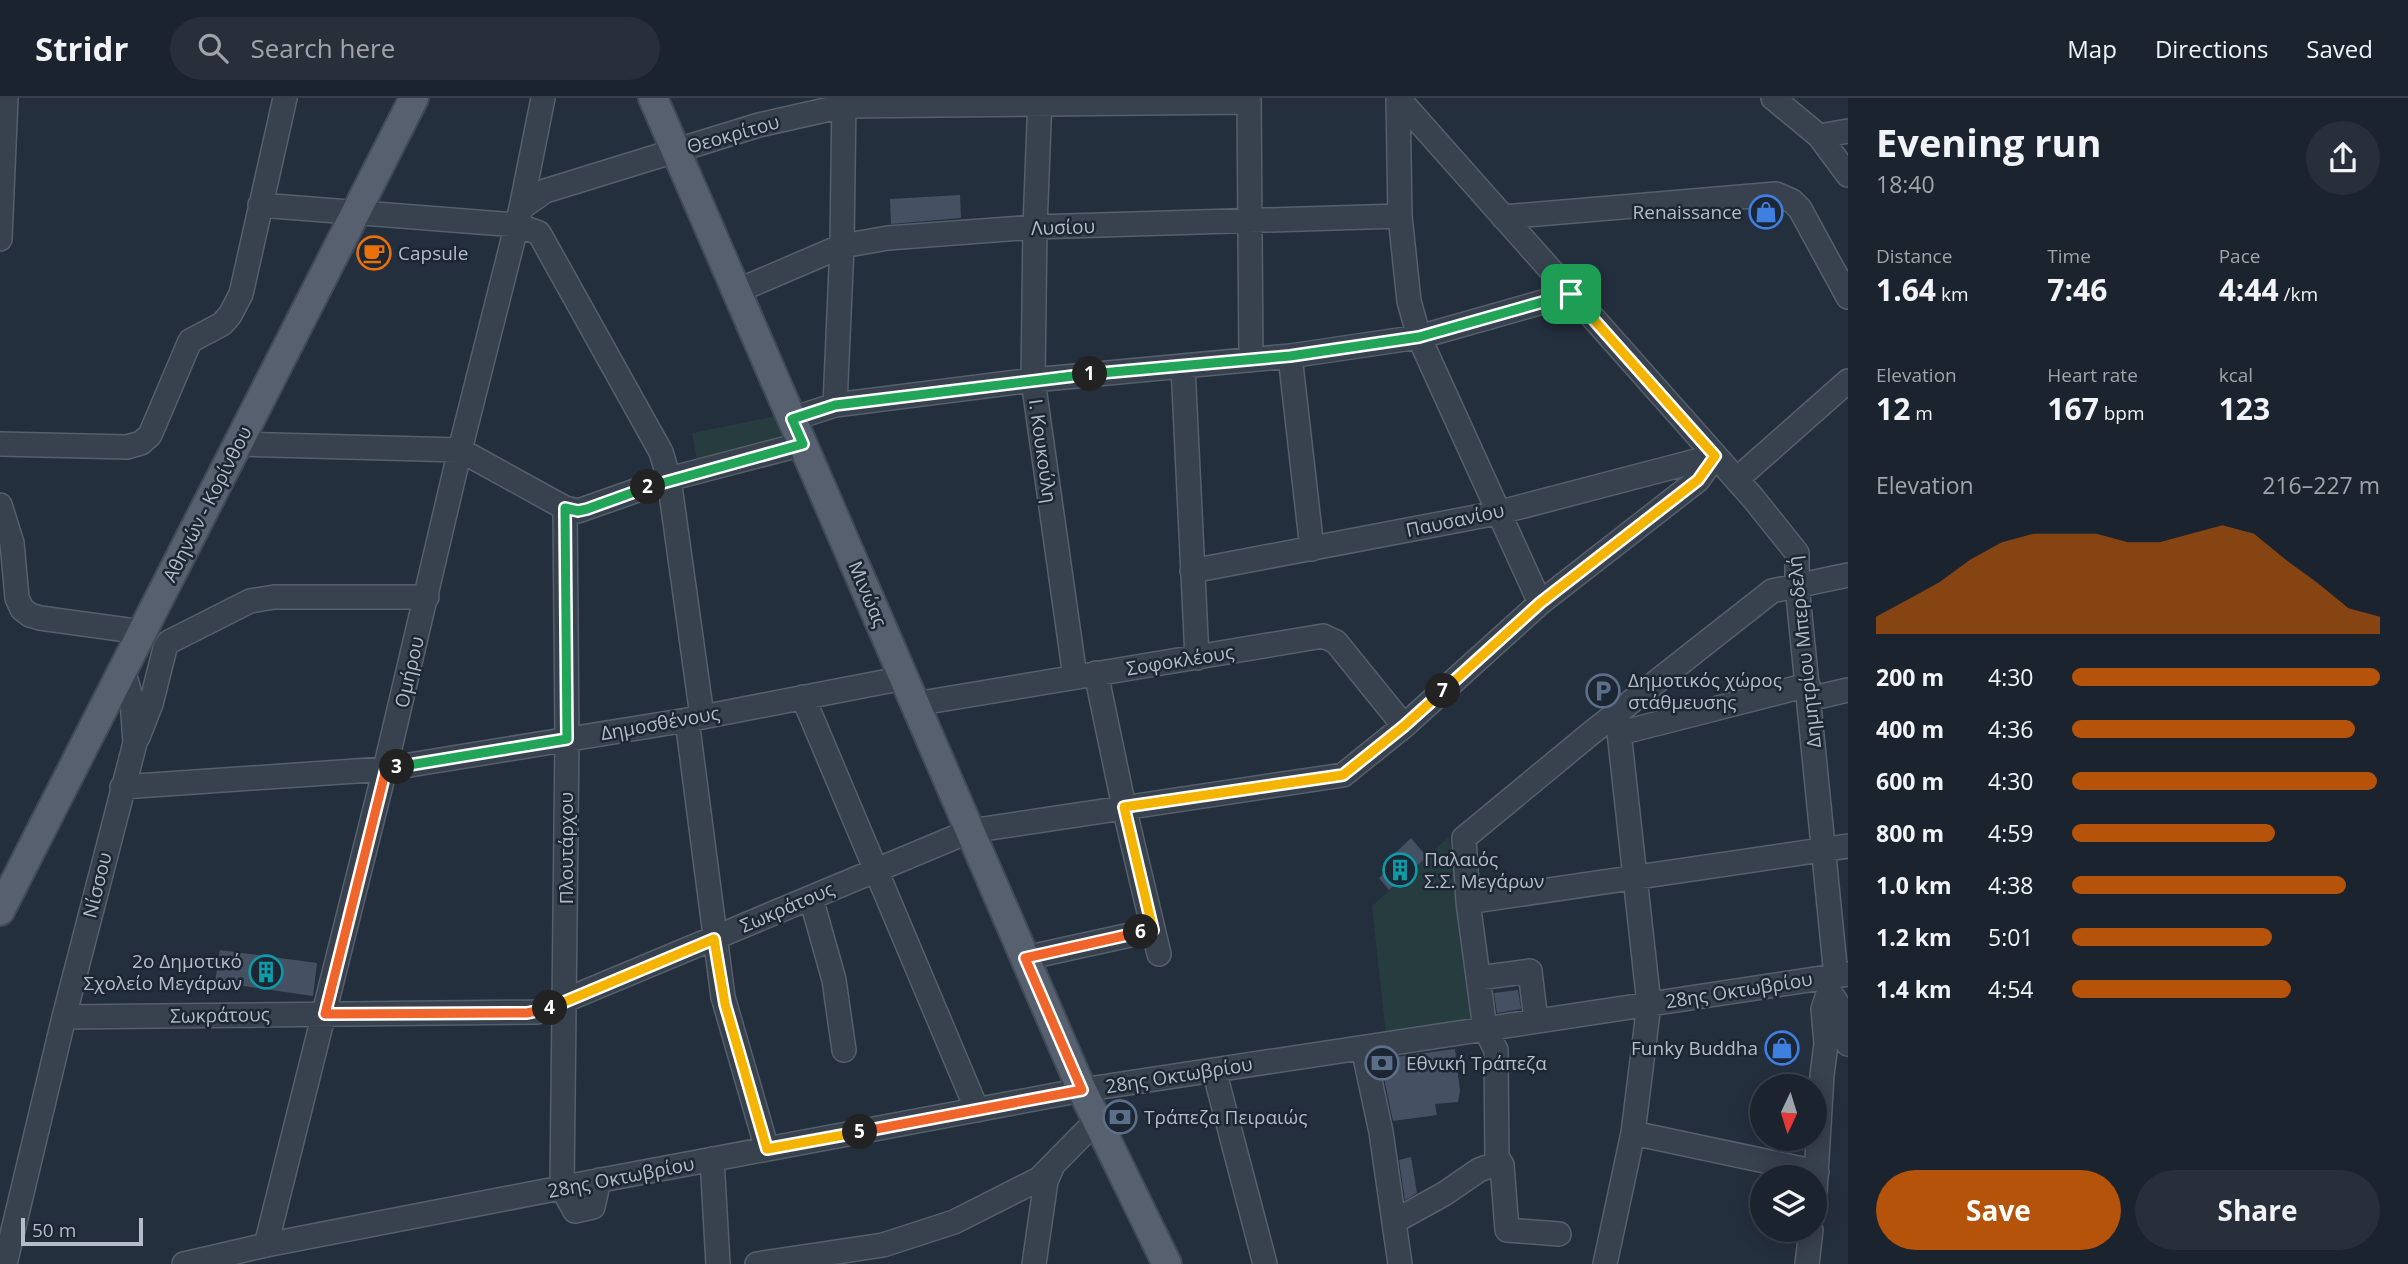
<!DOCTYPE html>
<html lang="en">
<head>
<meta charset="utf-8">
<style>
	:root { --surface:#1b232e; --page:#282f3a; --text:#f1f3f6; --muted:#a0a4aa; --line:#39404a; --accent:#b45309 }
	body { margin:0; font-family:"Open Sans",sans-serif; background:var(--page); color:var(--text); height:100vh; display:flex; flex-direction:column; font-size:26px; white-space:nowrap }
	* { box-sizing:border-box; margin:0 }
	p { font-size:23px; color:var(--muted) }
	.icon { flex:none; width:38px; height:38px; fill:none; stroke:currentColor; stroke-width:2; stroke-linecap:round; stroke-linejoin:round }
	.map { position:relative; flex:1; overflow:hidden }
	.details { display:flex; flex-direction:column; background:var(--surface); width:560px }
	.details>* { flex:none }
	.needle { width:46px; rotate:184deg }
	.controls { position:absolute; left:1750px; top:976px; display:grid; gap:14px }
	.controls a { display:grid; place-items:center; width:77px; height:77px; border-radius:50%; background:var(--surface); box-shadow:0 4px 18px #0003,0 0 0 2px var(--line); font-size:35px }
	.scale { position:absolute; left:21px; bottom:18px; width:122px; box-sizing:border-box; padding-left:7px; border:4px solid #b4bcc9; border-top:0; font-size:19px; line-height:24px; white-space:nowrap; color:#b4bcc9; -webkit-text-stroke:5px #1d2633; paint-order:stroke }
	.pin { position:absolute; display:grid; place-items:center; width:60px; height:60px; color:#fff; margin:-30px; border-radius:14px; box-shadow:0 4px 10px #0006 }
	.km { position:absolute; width:35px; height:35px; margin:-18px; border-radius:50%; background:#222; color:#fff; font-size:19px; line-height:35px; text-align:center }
	.round { display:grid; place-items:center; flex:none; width:74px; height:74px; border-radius:37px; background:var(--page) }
	.headline { display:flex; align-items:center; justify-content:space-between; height:119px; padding:0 28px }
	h1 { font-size:38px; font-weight:700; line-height:52px }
	.metrics { display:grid; grid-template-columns:repeat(3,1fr); gap:10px; height:119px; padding:7px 28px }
	.metrics div { display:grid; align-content:center }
	.metrics b { font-size:30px; font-weight:700 }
	.metrics small { font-size:19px; font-weight:400 }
	.metrics p { font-size:19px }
	.chart { height:196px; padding:14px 28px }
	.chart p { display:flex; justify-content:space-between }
	.chart svg { width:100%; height:126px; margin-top:7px; fill:var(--accent); opacity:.7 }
	.action { display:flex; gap:14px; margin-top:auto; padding:14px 28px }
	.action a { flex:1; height:80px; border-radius:42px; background:var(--accent); color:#fff; font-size:28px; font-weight:700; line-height:80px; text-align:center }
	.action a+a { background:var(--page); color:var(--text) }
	ul { padding:0 28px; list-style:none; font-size:23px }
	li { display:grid; grid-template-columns:112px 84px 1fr; align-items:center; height:52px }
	li i { height:18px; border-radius:9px; background:var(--accent) }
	header { display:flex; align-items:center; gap:42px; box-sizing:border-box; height:98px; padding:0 35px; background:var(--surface); border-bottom:2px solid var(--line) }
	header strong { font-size:33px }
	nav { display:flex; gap:38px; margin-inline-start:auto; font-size:24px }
	.search { width:490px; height:63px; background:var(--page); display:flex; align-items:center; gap:18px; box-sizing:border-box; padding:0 24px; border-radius:38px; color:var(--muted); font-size:26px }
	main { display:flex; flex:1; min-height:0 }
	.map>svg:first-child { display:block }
</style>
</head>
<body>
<header>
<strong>Stridr</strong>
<div class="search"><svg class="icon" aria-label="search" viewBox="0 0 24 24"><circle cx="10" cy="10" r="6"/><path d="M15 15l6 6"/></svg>Search here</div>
<nav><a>Map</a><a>Directions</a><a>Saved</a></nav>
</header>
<main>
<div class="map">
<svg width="1848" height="1166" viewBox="0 0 1848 1166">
	<rect width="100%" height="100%" fill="#242f3e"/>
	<path fill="#263c3f" d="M 776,318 L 787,343 L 697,362 L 692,335 Z
		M 1449,739 L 1475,926 L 1386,937 L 1372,808 Z"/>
	<path fill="#455162" d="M 960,97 L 961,120 L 891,126 L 890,101 Z
		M 1411,740 L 1427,759 L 1389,792 L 1379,780 L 1396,764 L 1392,758 Z
		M 220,852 L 317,865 L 313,898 L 215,884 Z
		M 1518,892 L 1521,911 L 1497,915 L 1494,895 Z
		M 1455,951 L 1460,993 L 1458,1004 L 1435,1006 L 1437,1017 L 1393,1023 L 1380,961 Z
		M 1411,1059 L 1417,1095 L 1405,1102 L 1399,1062 Z"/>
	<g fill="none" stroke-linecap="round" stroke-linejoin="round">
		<defs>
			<path id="minor" d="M 1040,0 L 1035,129 L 1033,282 L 1075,579
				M 1249,0 L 1251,262
				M 1398,0 L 1753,400 L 1797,455 L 1797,487 L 1836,878
				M 1398,0 L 1400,118 L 1409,203 L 1419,239 L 1540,505
				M 1773,0 L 1819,38 L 1848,77
				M 1819,38 L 1848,33
				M 260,107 L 517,127 L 539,135 L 661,354 L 669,381 L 702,618
				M 521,110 L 545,93 L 759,27 L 843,8 L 1249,4
				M 1503,119 L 1776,96 L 1792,103 L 1800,111 L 1848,199
				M 0,141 L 6,0
				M 737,193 L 842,148 L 888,140 L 1035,129 L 1400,118
				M 1290,258 L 1312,451
				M 1183,268 L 1197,560
				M 835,307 L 842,148 L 844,0
				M 792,321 L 835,307 L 1033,282 L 1290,258 L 1419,239 L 1571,196
				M 0,346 L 127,349 L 141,345 L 150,337 L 190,243 L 222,226 L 230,217 L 241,196 L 285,0
				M 238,346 L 460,352 L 565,410 L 578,413 L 669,381 L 803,346
				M 1737,381 L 1848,283
				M 0,407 L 12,445 L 17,500 L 22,511 L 30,517 L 40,520 L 142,534
				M 565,410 L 567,641 L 562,1090 L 575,1113 L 593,1109 L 599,1082
				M 1192,473 L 1497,415 L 1715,358
				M 1096,575 L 1124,709 L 1159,856
				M 803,599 L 977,1012
				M 1809,601 L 1848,592
				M 915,606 L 1323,538 L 1336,544 L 1404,628
				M 687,622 L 723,899 L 767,1051
				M 1620,635 L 1808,587
				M 138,639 L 151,606 L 165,550 L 169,544 L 250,503 L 274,499 L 427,499
				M 122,689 L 385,671 L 687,622 L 904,580
				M 811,800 L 834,882 L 844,952
				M 1468,804 L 1848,748
				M 1025,860 L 1153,832
				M 1479,880 L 1530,873 L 1536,923
				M 1829,884 L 1829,893 L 1839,908 L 1845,942 L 1848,946
				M 64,919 L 537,914 L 970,733 L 1343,677 L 1404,628 L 1540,505 L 1698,382 L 1715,358
				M 1363,950 L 1381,1034 L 1400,1166
				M 1214,972 L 1265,1166
				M 1633,1035 L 1817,1074
				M 712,1061 L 718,1166
				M 1815,1094 L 1822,977 L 1826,946 L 1823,911 L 1829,893
				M 1395,1123 L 1444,1096 L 1479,1072 L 1487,1069
				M 1559,1136 L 1507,1132 L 1502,1067 L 1497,1059 L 1496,952 L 1485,931 L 1468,804 L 1464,740 L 1590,636 L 1772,493 L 1848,477
				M 266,1147 L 385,671 L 460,352 L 521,110 L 543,0
				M 5,1166 L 64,919 L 135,645 L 132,602 L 123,572
				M 184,1166 L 266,1147 L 607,1081 L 1082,992 L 1848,876
				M 757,1166 L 883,1147 L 954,1124 L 1039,1081 L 1097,1022
				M 1034,1166 L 1046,1083 L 1053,1067
				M 1605,1166 L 1633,1035 L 1649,906 L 1617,616
				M 1807,1166 L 1811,1132"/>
			<path id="major" d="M 653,0 L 1082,992 L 1167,1166
				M 0,813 L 414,0"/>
		</defs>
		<use href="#minor" stroke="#565f6c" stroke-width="26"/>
		<use href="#major" stroke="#414a57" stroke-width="32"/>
		<use href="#minor" stroke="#38414e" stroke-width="23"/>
		<use href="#major" stroke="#56606e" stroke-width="28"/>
	</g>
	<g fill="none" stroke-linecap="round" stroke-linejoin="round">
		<defs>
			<path id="split-1" d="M 1090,276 L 1290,258 L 1419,239 L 1571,196"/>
			<path id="split-2" d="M 648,389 L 803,346 L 792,321 L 835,307 L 1090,276"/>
			<path id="split-3" d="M 397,669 L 567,641 L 565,410 L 578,413 L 587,411 L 648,389"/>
			<path id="split-4" d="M 397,669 L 386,671 L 325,916 L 527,915 L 550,910"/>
			<path id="split-5" d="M 550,910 L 714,841 L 725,906 L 767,1051 L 860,1034"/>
			<path id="split-6" d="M 860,1034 L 1082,992 L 1025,860 L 1141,834"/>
			<path id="split-7" d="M 1141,834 L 1153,832 L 1124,709 L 1343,677 L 1404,628 L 1443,593"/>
			<path id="split-8" d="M 1443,593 L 1540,505 L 1698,382 L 1715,358 L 1571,196"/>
		</defs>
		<use href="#split-1" stroke="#fff" stroke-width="14"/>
		<use href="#split-2" stroke="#fff" stroke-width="14"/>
		<use href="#split-3" stroke="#fff" stroke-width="14"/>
		<use href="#split-4" stroke="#fff" stroke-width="14"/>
		<use href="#split-5" stroke="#fff" stroke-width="14"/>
		<use href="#split-6" stroke="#fff" stroke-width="14"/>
		<use href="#split-7" stroke="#fff" stroke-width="14"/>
		<use href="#split-8" stroke="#fff" stroke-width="14"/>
		<use href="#split-1" stroke="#22a559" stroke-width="9"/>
		<use href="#split-2" stroke="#22a559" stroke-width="9"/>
		<use href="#split-3" stroke="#22a559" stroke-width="9"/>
		<use href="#split-4" stroke="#f0652b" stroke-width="9"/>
		<use href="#split-5" stroke="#f5b400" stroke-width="9"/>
		<use href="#split-6" stroke="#f0652b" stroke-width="9"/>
		<use href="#split-7" stroke="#f5b400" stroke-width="9"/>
		<use href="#split-8" stroke="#f5b400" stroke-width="9"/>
	</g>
	<defs>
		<symbol id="shop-ring" viewBox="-11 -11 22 22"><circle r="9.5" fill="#1d2633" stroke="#3f7fe0" stroke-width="1.5"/><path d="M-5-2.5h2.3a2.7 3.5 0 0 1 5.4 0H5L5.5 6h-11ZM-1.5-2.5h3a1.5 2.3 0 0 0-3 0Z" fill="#3f7fe0"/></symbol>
		<symbol id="cafe-ring" viewBox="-11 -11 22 22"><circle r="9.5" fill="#1d2633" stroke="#e8710a" stroke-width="1.5"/><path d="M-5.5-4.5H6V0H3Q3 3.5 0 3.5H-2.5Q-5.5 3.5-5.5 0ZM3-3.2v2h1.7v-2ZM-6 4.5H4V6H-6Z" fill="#e8710a"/></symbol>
		<symbol id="parking-ring" viewBox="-11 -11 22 22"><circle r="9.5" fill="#1d2633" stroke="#5c6f8a" stroke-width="1.5"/><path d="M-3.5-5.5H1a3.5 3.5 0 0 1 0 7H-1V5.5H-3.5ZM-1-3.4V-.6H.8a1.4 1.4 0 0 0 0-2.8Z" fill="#5c6f8a"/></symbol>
		<symbol id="building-ring" viewBox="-11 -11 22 22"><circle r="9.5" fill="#1d2633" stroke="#0f9aa8" stroke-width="1.5"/><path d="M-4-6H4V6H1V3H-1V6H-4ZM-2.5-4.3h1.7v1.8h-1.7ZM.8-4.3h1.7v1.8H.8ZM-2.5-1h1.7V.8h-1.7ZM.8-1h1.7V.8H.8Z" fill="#0f9aa8"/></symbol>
		<symbol id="bank-ring" viewBox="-11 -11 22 22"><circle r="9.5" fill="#1d2633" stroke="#5c6f8a" stroke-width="1.5"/><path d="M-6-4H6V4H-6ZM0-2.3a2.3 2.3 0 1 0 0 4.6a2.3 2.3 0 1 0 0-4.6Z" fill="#5c6f8a"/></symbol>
	</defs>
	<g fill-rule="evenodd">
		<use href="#shop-ring" x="1747" y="95" width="38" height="38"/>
		<use href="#cafe-ring" x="355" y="136" width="38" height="38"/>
		<use href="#parking-ring" x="1584" y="574" width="38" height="38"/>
		<use href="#building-ring" x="1381" y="753" width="38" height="38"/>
		<use href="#building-ring" x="247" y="855" width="38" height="38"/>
		<use href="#shop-ring" x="1763" y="931" width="38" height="38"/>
		<use href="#bank-ring" x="1363" y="946" width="38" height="38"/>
		<use href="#bank-ring" x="1101" y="1000" width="38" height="38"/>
	</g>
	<g text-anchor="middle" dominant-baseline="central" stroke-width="5" stroke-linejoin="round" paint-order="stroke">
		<g font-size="19" fill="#b4bcc9" stroke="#1d2633">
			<text transform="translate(733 36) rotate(-16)">Θεοκρίτου</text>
			<text transform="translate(1063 129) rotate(-2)">Λυσίου</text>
			<text transform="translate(1043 353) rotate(82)">Ι. Κουκούλη</text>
			<text transform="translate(207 406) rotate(-63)">Αθηνών - Κορίνθου</text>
			<text transform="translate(1455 422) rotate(-12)">Παυσανίου</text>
			<text transform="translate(868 496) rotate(67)">Μινώας</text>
			<text transform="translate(1804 554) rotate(-96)">Δημητρίου Μπερδελή</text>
			<text transform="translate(1180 562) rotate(-9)">Σοφοκλέους</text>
			<text transform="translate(409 574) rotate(-77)">Ομήρου</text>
			<text transform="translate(660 625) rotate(-10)">Δημοσθένους</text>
			<text transform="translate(566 750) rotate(-90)">Πλουτάρχου</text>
			<text transform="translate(97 787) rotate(-76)">Νίσσου</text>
			<text transform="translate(787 809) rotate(-23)">Σωκράτους</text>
			<text transform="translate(1739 892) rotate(-9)">28ης Οκτωβρίου</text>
			<text transform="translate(220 917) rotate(-1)">Σωκράτους</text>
			<text transform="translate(1179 977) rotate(-9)">28ης Οκτωβρίου</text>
			<text transform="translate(621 1079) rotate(-11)">28ης Οκτωβρίου</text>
		</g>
		<g font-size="19" fill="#b4bcc9" stroke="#1d2633" text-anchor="start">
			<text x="1742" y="114" text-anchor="end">Renaissance</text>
			<text x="398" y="155">Capsule</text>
			<text x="1628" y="582">Δημοτικός χώρος<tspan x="1628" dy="22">στάθμευσης</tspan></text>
			<text x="1424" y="761">Παλαιός<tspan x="1424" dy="22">Σ.Σ. Μεγάρων</tspan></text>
			<text x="242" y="863" text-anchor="end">2ο Δημοτικό<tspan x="242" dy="22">Σχολείο Μεγάρων</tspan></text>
			<text x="1758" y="950" text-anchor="end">Funky Buddha</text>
			<text x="1406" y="965">Εθνική Τράπεζα</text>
			<text x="1144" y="1019">Τράπεζα Πειραιώς</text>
		</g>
	</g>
</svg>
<div class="controls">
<a><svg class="needle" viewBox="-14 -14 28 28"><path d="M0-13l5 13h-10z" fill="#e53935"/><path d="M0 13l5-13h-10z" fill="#a0a4aa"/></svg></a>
<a><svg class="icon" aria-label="layers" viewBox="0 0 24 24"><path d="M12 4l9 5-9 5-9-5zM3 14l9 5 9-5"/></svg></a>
</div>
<div class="scale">50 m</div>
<div class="pin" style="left:1571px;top:196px;background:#1e9e55"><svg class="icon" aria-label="arrive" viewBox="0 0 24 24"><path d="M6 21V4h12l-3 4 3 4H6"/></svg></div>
<b class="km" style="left:1090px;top:276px">1</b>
<b class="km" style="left:648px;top:389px">2</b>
<b class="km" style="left:397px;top:669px">3</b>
<b class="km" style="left:550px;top:910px">4</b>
<b class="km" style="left:860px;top:1034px">5</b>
<b class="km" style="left:1141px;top:834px">6</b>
<b class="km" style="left:1443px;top:593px">7</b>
</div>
<section class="details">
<div class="headline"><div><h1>Evening run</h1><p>18:40</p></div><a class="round"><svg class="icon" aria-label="share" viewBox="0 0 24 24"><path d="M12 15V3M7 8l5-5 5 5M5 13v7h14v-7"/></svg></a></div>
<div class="metrics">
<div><p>Distance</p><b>1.64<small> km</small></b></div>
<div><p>Time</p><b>7:46</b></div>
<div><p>Pace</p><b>4:44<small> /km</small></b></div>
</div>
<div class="metrics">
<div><p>Elevation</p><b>12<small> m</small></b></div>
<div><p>Heart rate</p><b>167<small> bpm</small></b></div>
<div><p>kcal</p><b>123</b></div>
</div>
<div class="chart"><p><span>Elevation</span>216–227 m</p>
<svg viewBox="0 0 160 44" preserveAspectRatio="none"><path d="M0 44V38L10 32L20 26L30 18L40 12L50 9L60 9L70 9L80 12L90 12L100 9L110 6L120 9L130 18L140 26L150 35L160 38V44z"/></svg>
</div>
<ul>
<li><b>200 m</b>4:30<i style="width:100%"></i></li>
<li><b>400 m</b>4:36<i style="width:92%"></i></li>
<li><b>600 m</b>4:30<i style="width:99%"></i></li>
<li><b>800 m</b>4:59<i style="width:66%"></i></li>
<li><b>1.0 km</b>4:38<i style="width:89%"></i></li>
<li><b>1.2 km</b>5:01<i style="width:65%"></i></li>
<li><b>1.4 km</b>4:54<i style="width:71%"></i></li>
</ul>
<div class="action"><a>Save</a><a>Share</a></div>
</section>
</main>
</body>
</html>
